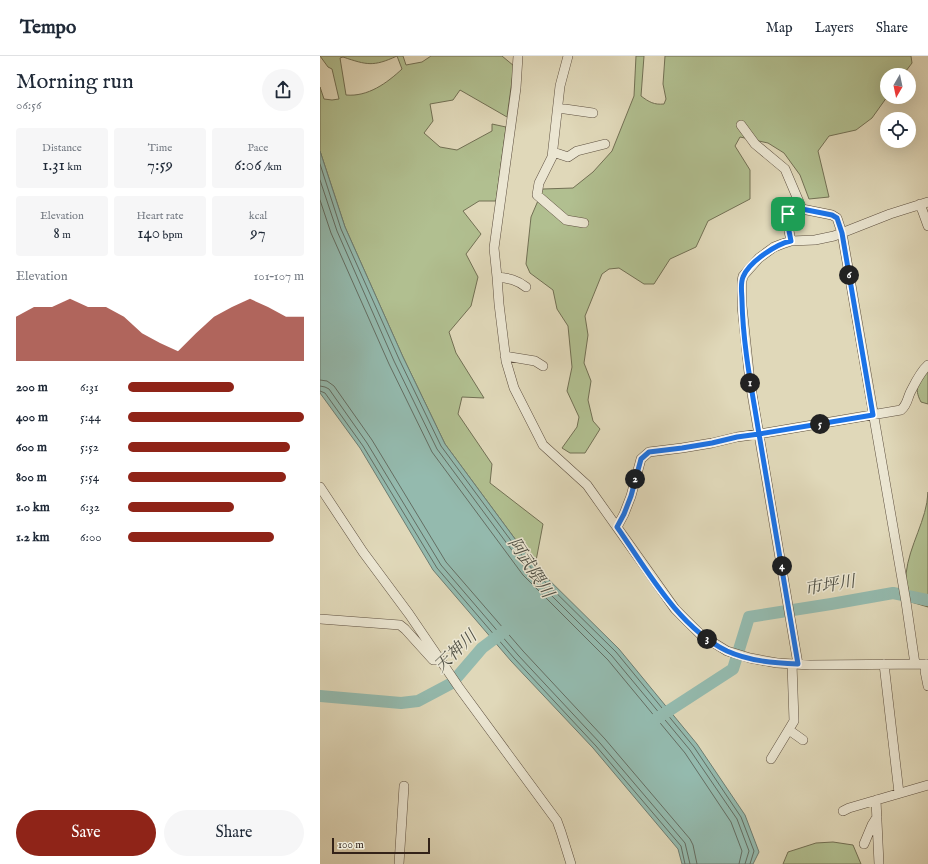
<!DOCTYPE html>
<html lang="en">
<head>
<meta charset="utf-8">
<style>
	:root { --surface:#fff; --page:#f6f6f7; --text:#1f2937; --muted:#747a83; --line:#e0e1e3; --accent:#8f2418 }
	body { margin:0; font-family:"IM FELL English","Noto Serif JP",serif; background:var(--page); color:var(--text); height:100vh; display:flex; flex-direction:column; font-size:15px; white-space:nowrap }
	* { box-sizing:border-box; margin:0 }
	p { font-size:13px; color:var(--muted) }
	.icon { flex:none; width:22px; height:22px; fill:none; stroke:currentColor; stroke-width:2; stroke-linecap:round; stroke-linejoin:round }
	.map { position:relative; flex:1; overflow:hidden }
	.drawer { display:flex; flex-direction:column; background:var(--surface); width:320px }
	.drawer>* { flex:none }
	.needle { width:26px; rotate:189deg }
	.controls { position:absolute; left:560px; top:12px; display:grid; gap:8px }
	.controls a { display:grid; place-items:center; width:36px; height:36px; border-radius:50%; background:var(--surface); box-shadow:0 4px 16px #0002; font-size:20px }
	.scale { position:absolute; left:12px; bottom:10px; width:98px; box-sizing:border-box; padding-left:4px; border:2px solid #332218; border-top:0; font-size:11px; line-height:14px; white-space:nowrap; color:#332218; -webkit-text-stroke:3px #ebe6d2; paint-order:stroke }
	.pin { position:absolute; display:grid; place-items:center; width:34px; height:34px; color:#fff; margin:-17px; border-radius:8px; box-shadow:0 2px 6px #0006 }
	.km { position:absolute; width:20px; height:20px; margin:-10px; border-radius:50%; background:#222; color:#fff; font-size:11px; line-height:20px; text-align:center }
	.round { display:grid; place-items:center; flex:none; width:42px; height:42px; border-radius:21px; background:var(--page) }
	.summary { display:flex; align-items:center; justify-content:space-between; height:68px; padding:0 16px }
	h1 { font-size:22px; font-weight:600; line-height:30px }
	.stats { display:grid; grid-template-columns:repeat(3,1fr); gap:6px; height:68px; padding:4px 16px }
	.stats div { display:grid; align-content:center; border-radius:4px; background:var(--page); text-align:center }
	.stats b { font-size:17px; font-weight:600 }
	.stats small { font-size:11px; font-weight:400 }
	.stats p { font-size:11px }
	.chart { height:112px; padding:8px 16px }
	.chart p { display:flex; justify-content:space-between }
	.chart svg { width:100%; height:72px; margin-top:4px; fill:var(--accent); opacity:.7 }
	.primary-button { display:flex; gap:8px; margin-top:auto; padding:8px 16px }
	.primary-button a { flex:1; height:46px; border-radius:24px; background:var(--accent); color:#fff; font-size:16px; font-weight:600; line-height:46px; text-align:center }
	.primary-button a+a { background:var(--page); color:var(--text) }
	ul { padding:0 16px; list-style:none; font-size:13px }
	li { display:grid; grid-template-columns:64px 48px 1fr; align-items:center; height:30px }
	li i { height:10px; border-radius:5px; background:var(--accent) }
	header { display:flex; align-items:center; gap:24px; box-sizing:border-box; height:56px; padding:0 20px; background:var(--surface); border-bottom:1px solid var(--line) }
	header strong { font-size:19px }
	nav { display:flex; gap:22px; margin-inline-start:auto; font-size:14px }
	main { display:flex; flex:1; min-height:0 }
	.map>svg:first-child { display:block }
</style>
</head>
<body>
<header>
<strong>Tempo</strong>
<nav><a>Map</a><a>Layers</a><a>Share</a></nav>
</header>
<main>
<section class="drawer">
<div class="summary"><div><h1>Morning run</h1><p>06:56</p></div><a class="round"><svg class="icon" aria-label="share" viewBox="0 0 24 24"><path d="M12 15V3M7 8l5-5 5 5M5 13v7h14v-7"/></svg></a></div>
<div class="stats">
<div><p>Distance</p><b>1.31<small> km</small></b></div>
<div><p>Time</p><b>7:59</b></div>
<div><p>Pace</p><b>6:06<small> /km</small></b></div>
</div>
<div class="stats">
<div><p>Elevation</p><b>8<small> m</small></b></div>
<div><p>Heart rate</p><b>140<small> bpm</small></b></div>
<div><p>kcal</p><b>97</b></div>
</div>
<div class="chart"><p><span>Elevation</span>101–107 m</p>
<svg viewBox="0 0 160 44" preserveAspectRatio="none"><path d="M0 44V17L10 11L20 11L30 6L40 11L50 11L60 17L70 27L80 33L90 38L100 27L110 17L120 11L130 6L140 11L150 17L160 17V44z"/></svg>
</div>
<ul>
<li><b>200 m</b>6:31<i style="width:60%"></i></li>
<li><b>400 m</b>5:44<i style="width:100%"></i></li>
<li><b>600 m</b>5:52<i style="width:92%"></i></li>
<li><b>800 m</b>5:54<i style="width:90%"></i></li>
<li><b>1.0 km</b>6:32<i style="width:60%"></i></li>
<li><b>1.2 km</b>6:00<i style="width:83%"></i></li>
</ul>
<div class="primary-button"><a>Save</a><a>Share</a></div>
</section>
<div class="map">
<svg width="608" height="808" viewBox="0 0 608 808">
	<rect width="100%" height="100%" fill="#e0d8b9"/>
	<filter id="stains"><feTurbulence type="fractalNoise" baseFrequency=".005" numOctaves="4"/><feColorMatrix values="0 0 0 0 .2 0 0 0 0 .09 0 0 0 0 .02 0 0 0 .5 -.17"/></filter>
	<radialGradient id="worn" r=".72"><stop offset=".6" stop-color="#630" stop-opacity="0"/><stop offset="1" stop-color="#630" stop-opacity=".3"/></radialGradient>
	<path fill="#b1bf90" stroke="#727054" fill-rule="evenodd" d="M 0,0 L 83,0 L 86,9 L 102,6 L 111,0 L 182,0 L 194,10 L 187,61 L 140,34 L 133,44 L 110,48 L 113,65 L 104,77 L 120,91 L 137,94 L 172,75 L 172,68 L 186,71 L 176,145 L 159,145 L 143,155 L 161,178 L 146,198 L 158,221 L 151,250 L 129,276 L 136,297 L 164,342 L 142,341 L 138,358 L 172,408 L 170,427 L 223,468 L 215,510 L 125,388 L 83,301 L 25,171 L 0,95 L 0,31 L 4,43 L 12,44 L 19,43 L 12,13 L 8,11 ZM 77,0 L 82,13 C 67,27 48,41 26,39 L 20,2 L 23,1 C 47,9 53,11 77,0 Z
		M 316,0 L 324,0 L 321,40 C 329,46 334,49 344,48 L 346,43 L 343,28 L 345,0 L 591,0 L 592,7 L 583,19 L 567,19 L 567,41 L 552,62 L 536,74 L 509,80 L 498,95 L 509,141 L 489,143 L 480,119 L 464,97 L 448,87 L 420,81 L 415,90 L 430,114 L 430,143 L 388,165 L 376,191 L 350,203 L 334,228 L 324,228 L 299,212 L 289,213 L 282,218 L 265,260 L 268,279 L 264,307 L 271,325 L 268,344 L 273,365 L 280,373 L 265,397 L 250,397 L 242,392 L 257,371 L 259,361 L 247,335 L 252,311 L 248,270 L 237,253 L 233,234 L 210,217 L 206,208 L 211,161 L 223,133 L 253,132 L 273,116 L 292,95 L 314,40 Z
		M 608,313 L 608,348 L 601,346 C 593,331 599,326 608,313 Z
		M 608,436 L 608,551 L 591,546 C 590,537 585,526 586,518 C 589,489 607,464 608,436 Z
		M 513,786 L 533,789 L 541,808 L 463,808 L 468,796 L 496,787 Z"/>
	<path fill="#94baae" stroke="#6d7d72" d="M 0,95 L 25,171 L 83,301 L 125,388 L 215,510 L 299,593 L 377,688 L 425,759 L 439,796 L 433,808 L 362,808 L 358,793 L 273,692 L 191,605 L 113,514 L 40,392 L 0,337 Z"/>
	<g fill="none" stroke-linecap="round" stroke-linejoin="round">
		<path stroke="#646e63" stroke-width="1" d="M 0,108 L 21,173 L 79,303 L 121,390 L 212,513 L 296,596 L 374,691 L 421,761 L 434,795 L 430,808
			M 0,124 L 17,175 L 74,305 L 117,393 L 208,516 L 292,600 L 370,694 L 417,763 L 429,795 L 425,808
			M 0,144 L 11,177 L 69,308 L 112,396 L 203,519 L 288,604 L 365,697 L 411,766 L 422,795 L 419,808
			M 0,324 L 7,325 L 14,330 L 52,384 L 126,506 L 203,595 L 285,683 L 370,783 L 373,789 L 377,808
			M 0,330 L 5,331 L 9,333 L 47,387 L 121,509 L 198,599 L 280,687 L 365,787 L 370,808
			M 0,335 L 5,337 L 43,390 L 117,512 L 194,602 L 276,690 L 361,790 L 365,808"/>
		<path stroke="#94baae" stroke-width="12" d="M 0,640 L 81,647 L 98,645 L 132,627 L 162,592 L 186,574
			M 336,663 L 413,613 L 429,561 L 511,548 L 573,537 L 608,544"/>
		<defs>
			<path id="minor" d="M 198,0 L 196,32 L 174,192 L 177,221 L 179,248 L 186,305 L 194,332 L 223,389 L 267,429 L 355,553 L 381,579 L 407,595 L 430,602 L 457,607 L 490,609 L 608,608
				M 248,0 L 240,30 L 232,101 L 219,127 L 217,139 L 246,164 L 264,167
				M 238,52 L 273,57
				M 421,69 L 435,88 L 465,113 L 482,153
				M 233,96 L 248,101 L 257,95 L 285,88
				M 600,148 L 608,170
				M 471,185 L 467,165 L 468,158 L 482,153 L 512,159 L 517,162 L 522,177 L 586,546 L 595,608
				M 177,221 C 189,222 197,224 206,231
				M 185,300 L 215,305 L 223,310
				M 0,431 L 43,496 L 89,558 L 140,633 L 237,765 L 241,776 L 251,808
				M 297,471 L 304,458 L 311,440 L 321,403 L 329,396 L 362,392 L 392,387 L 417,381 L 439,378 L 581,354 C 587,349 587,344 590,337 C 595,327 600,316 608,309
				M 0,563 L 80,569 L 85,573 L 113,604 L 120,604
				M 478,608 L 430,326 L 422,250 L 422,225 L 423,220 L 439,202 L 454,191 L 462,188 L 471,185 L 495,184 L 514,180 L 570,158 L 608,146
				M 564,608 L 579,737
				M 606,608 L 605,615 L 608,630
				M 469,674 L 483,684
				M 451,703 L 474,665 L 472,608
				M 556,744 L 559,808
				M 523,755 L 529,752 L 608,729
				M 544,788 L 552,769 L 557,761
				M 79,808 L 84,730"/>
		</defs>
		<use href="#minor" stroke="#5e5040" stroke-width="10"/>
		<use href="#minor" stroke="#ebe6d2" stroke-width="9"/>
	</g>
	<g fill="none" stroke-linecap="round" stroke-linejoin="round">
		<defs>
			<path id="route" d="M 468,158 L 467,165 L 471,185 C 456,188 429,206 423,221 C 420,228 422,237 422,245 C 423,290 432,334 439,378 L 417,381 L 392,387 L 362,392 L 329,396 L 321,403 L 311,440 L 304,458 L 297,471 C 327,514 358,571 407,595 C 429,605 454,607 478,608 L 439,378 L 553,359 L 522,177 L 517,162 L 512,159 L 482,153 L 468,158"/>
		</defs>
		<use href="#route" stroke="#fff" stroke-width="8"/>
		<use href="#route" stroke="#1a73e8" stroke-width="5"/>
	</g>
	<g text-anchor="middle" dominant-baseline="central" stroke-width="3" stroke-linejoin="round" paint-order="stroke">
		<g font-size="17" font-style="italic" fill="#505045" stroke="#ebe6d2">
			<text transform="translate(210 512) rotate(57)">阿武隈川</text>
			<text transform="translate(510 530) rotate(-9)">市坪川</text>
			<text transform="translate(136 596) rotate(-44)">天神川</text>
		</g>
	</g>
	<rect width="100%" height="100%" filter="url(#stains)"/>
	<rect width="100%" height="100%" fill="url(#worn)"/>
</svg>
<div class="controls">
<a><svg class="needle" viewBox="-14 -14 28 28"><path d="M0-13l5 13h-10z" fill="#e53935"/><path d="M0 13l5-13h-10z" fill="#747a83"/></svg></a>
<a><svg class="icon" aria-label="locate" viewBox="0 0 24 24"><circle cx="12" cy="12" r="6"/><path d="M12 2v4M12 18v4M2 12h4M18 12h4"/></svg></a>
</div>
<div class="scale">100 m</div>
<div class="pin" style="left:468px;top:158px;background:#1e9e55"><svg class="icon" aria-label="arrive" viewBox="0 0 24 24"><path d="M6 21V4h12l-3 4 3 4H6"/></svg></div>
<b class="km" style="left:430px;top:327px">1</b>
<b class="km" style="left:315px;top:423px">2</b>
<b class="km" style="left:387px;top:583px">3</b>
<b class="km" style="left:462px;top:510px">4</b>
<b class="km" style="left:500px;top:368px">5</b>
<b class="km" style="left:529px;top:219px">6</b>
</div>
</main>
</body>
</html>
